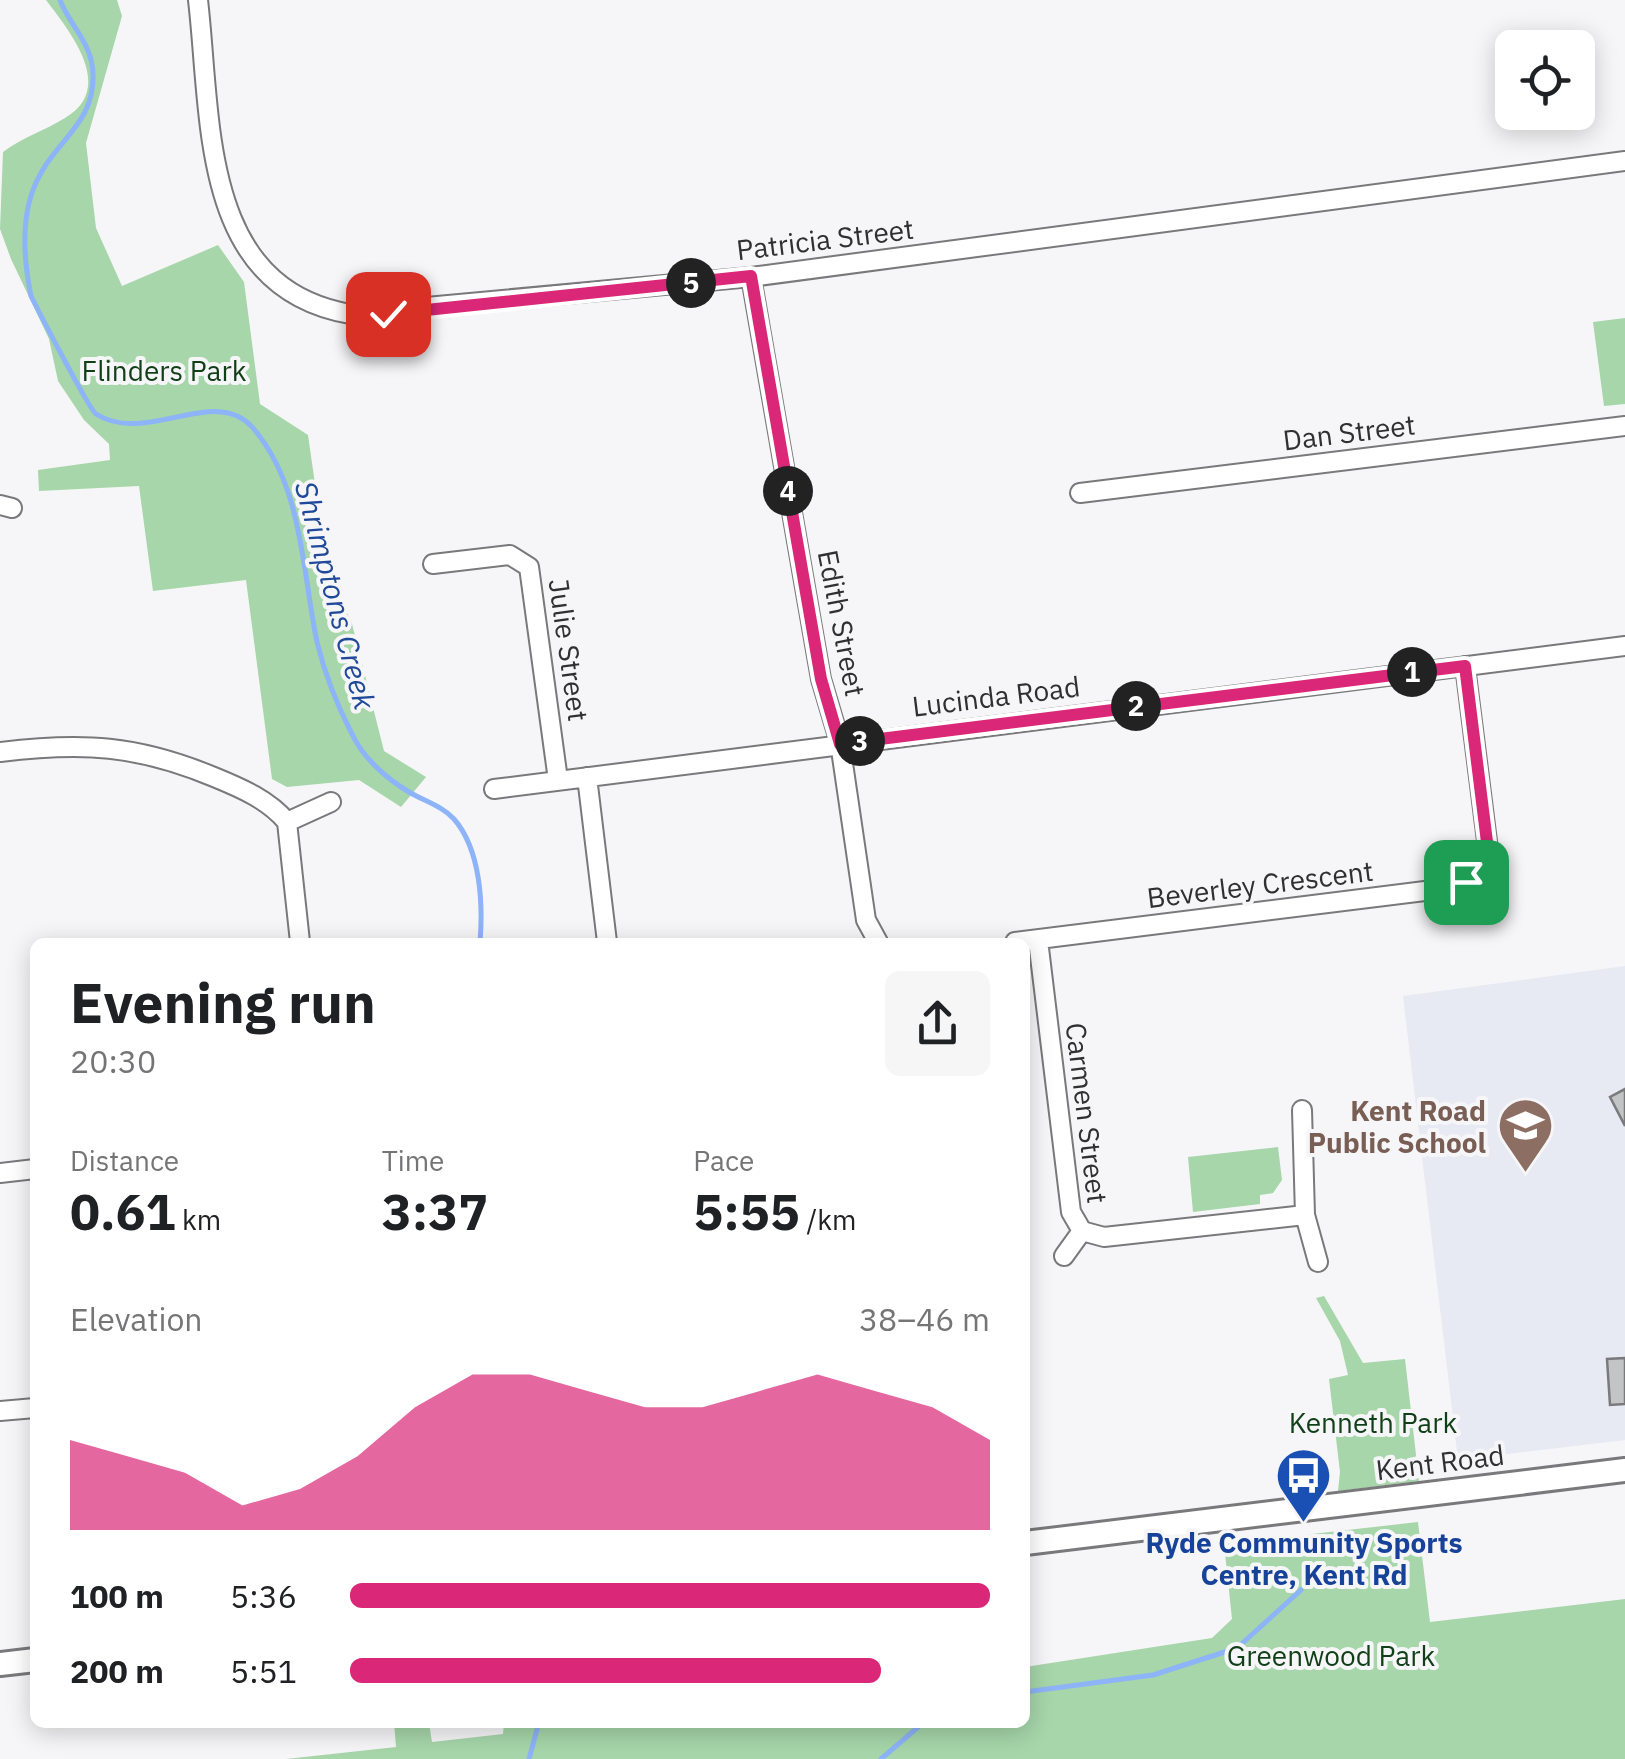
<!DOCTYPE html>
<html lang="en">
<head>
<meta charset="utf-8">
<style>
	:root { --surface:#fff; --page:#f6f6f6; --text:#202124; --muted:#757577; --accent:#db2777 }
	body { margin:0; font-family:"IBM Plex Sans",sans-serif; background:var(--page); color:var(--text); height:100vh; display:flex; flex-direction:column; font-size:38px; white-space:nowrap }
	* { box-sizing:border-box; margin:0 }
	p { font-size:32px; color:var(--muted) }
	.icon { flex:none; width:55px; height:55px; fill:none; stroke:currentColor; stroke-width:2; stroke-linecap:round; stroke-linejoin:round }
	.map { position:relative; flex:1; overflow:hidden }
	.sheet { position:absolute; left:30px; top:938px; width:1000px; height:790px; display:flex; flex-direction:column; background:var(--surface); border-radius:15px; box-shadow:0 5px 25px #0003 }
	.sheet>* { flex:none }
	.tools { position:absolute; left:1495px; top:30px; display:grid; gap:20px }
	.tools a { display:grid; place-items:center; width:100px; height:100px; border-radius:15px; background:var(--surface); box-shadow:0 5px 25px #0003; font-size:50px }
	.pin { position:absolute; display:grid; place-items:center; width:85px; height:85px; color:#fff; margin:-42px; border-radius:20px; box-shadow:0 5px 15px #0006 }
	.km { position:absolute; width:50px; height:50px; margin:-25px; border-radius:50%; background:#222; color:#fff; font-size:28px; line-height:50px; text-align:center }
	.round { display:grid; place-items:center; flex:none; width:105px; height:105px; border-radius:15px; background:var(--page) }
	.headline { display:flex; align-items:center; justify-content:space-between; height:170px; padding:0 40px }
	h1 { font-size:55px; font-weight:700; line-height:75px }
	.figures { display:grid; grid-template-columns:repeat(3,1fr); gap:15px; height:170px; padding:10px 40px }
	.figures div { display:grid; align-content:center }
	.figures b { font-size:50px; font-weight:700 }
	.figures small { font-size:28px; font-weight:400 }
	.figures p { font-size:28px }
	.chart { height:280px; padding:20px 40px }
	.chart p { display:flex; justify-content:space-between }
	.chart svg { width:100%; height:180px; margin-top:10px; fill:var(--accent); opacity:.7 }
	ul { padding:0 40px; list-style:none; font-size:32px }
	li { display:grid; grid-template-columns:160px 120px 1fr; align-items:center; height:75px }
	li i { height:25px; border-radius:12px; background:var(--accent) }
	.map>svg:first-child { display:block }
</style>
</head>
<body>
<div class="map">
<svg width="1625" height="1759" viewBox="0 0 1625 1759">
	<rect width="100%" height="100%" fill="#f6f6f8"/>
	<path fill="#e7e9f3" d="M 1625,966 L 1625,1440 L 1458,1460 L 1403,996 Z"/>
	<path fill="#a6d6a9" d="M 46,0 L 117,0 L 122,16 L 86,143 L 96,228 L 122,286 L 218,245 L 244,282 L 260,404 L 308,435 L 315,484 L 301,486 L 308,548 L 351,620 L 384,751 L 426,777 L 401,807 L 359,780 L 287,787 L 272,779 L 246,580 L 153,591 L 139,486 L 39,491 L 38,470 L 110,460 L 109,444 L 84,420 L 58,381 L 49,339 L 11,259 L 0,229 L 3,152 C 23,137 44,131 65,118 C 116,88 71,33 46,0 Z
		M 1625,318 L 1625,404 L 1604,406 L 1593,322 Z
		M 1278,1147 L 1282,1180 L 1273,1193 L 1260,1195 L 1260,1204 L 1193,1212 L 1188,1157 Z
		M 1324,1296 L 1363,1363 L 1405,1359 L 1419,1481 L 1338,1491 L 1340,1472 L 1329,1379 L 1348,1375 L 1340,1341 L 1316,1298 Z
		M 1418,1522 L 1430,1622 L 1625,1599 L 1625,1759 L 286,1759 L 396,1747 L 394,1722 L 429,1723 L 432,1742 L 503,1734 L 504,1722 L 1025,1722 L 1025,1667 L 1212,1638 L 1232,1619 L 1224,1544 Z"/>
	<g fill="none" stroke-linecap="round" stroke-linejoin="round">
		<path stroke="#8db3f8" stroke-width="5" d="M 60,0 C 70,26 93,44 93,75 C 95,153 0,143 31,296 C 39,312 89,409 96,414 C 146,446 216,384 253,428 C 303,486 302,571 317,642 C 325,675 337,705 352,734 C 363,758 387,779 409,792 C 424,801 442,806 454,819 C 481,850 483,905 480,942
			M 1025,1692 L 1153,1675 L 1237,1648 L 1301,1590
			M 529,1759 L 539,1722
			M 881,1759 L 924,1722"/>
	</g>
	<path fill="#c3c4c6" stroke="#7a7a7c" stroke-width="2.5" d="M 1625,1089 L 1625,1126 L 1610,1097 Z
		M 1625,1358 L 1625,1404 L 1610,1405 L 1607,1359 Z"/>
	<g fill="none" stroke-linecap="round" stroke-linejoin="round">
		<defs>
			<path id="minor" d="M 198,0 C 212,119 199,288 350,314 L 751,277 L 1625,161
				M 751,277 L 821,679 L 840,743 L 866,920 L 878,942
				M 1080,493 L 1625,426
				M 0,505 L 12,508
				M 433,564 L 510,555 L 529,567 L 558,780
				M 0,752 C 83,742 137,745 214,777 C 241,788 269,800 287,822
				M 587,777 L 607,942
				M 494,789 L 1625,646
				M 287,822 L 300,942
				M 287,822 L 331,802
				M 1038,940 L 1071,1212 L 1082,1231 L 1104,1237 L 1305,1215
				M 1015,942 L 1449,888 L 1466,882 L 1488,849 L 1465,666
				M 1302,1110 L 1305,1215 L 1318,1262
				M 0,1173 L 35,1169
				M 1064,1256 L 1082,1231
				M 0,1411 L 35,1408"/>
			<path id="tertiary" d="M 1025,1543 L 1625,1470
				M 0,1664 L 35,1660"/>
		</defs>
		<use href="#minor" stroke="#79797b" stroke-width="22"/>
		<use href="#tertiary" stroke="#79797b" stroke-width="28"/>
		<use href="#minor" stroke="#fff" stroke-width="18"/>
		<use href="#tertiary" stroke="#fff" stroke-width="22"/>
	</g>
	<g fill="none" stroke-linecap="round" stroke-linejoin="round">
		<defs>
			<path id="route" d="M 388,314 L 751,276 L 821,679 L 840,744 L 1465,666 L 1488,850 L 1466,882"/>
		</defs>
		<use href="#route" stroke="#fff" stroke-width="20"/>
		<use href="#route" stroke="#db2777" stroke-width="12"/>
	</g>
	<defs>
		<symbol id="school-pin" viewBox="-11 -11 22 30"><path d="M0 17L-7.5 6A9.5 9.5 0 1 1 7.5 6Z" fill="#8d6e63" stroke="#f6f6f8"/><path d="M0-5L7-2L0 1L-7-2ZM-4 1L0 2.5L4 1V4Q0 6-4 4Z" fill="#fff"/></symbol>
		<symbol id="bus-pin" viewBox="-11 -11 22 30"><path d="M0 17L-7.5 6A9.5 9.5 0 1 1 7.5 6Z" fill="#1a4fb4" stroke="#f6f6f8"/><path d="M-5-6H5V4H4V6H2V4H-2V6H-4V4H-5ZM-3.5-4V0h7V-4ZM-3.5 1.2v1.5H-2V1.2ZM2 1.2v1.5H3.5V1.2Z" fill="#fff"/></symbol>
	</defs>
	<g fill-rule="evenodd">
		<use href="#school-pin" x="1494" y="1094" width="63" height="86"/>
		<use href="#bus-pin" x="1272" y="1444" width="63" height="86"/>
	</g>
	<g text-anchor="middle" dominant-baseline="central" stroke-width="8" stroke-linejoin="round" paint-order="stroke">
		<g font-size="28" fill="#303031" stroke="#f6f6f8">
			<text transform="translate(825 239) rotate(-7)">Patricia Street</text>
			<text transform="translate(1349 432) rotate(-7)">Dan Street</text>
			<text transform="translate(842 623) rotate(79)">Edith Street</text>
			<text transform="translate(569 650) rotate(82)">Julie Street</text>
			<text transform="translate(996 696) rotate(-7)">Lucinda Road</text>
			<text transform="translate(1260 884) rotate(-7)">Beverley Crescent</text>
			<text transform="translate(1087 1113) rotate(83)">Carmen Street</text>
			<text transform="translate(1440 1462) rotate(-7)">Kent Road</text>
		</g>
		<g font-size="28" fill="#113f18" stroke="#f6f6f8">
			<text x="164" y="370">Flinders Park</text>
			<text x="1373" y="1422">Kenneth Park</text>
			<text x="1331" y="1655">Greenwood Park</text>
		</g>
		<g font-size="28" font-weight="bold" fill="#785e54" stroke="#f6f6f8" text-anchor="end">
			<text x="1486" y="1110">Kent Road<tspan x="1486" dy="32">Public School</tspan></text>
		</g>
		<g font-size="28" font-weight="bold" fill="#164399" stroke="#f6f6f8">
			<text x="1304" y="1542">Ryde Community Sports<tspan x="1304" dy="32">Centre, Kent Rd</tspan></text>
		</g>
		<g font-size="30" font-style="italic" fill="#204a99" stroke="#f6f6f8">
			<text transform="translate(336 595) rotate(75)">Shrimptons Creek</text>
		</g>
	</g>
</svg>
<div class="tools">
<a><svg class="icon" aria-label="locate" viewBox="0 0 24 24"><circle cx="12" cy="12" r="6"/><path d="M12 2v4M12 18v4M2 12h4M18 12h4"/></svg></a>
</div>
<div class="pin" style="left:1466px;top:882px;background:#1e9e55"><svg class="icon" aria-label="arrive" viewBox="0 0 24 24"><path d="M6 21V4h12l-3 4 3 4H6"/></svg></div>
<div class="pin" style="left:388px;top:314px;background:#d93025"><svg class="icon" aria-label="check" viewBox="0 0 24 24"><path d="M5 12l5 5 9-10"/></svg></div>
<b class="km" style="left:1412px;top:672px">1</b>
<b class="km" style="left:1136px;top:706px">2</b>
<b class="km" style="left:860px;top:741px">3</b>
<b class="km" style="left:788px;top:491px">4</b>
<b class="km" style="left:691px;top:283px">5</b>
<section class="sheet">
<div class="headline"><div><h1>Evening run</h1><p>20:30</p></div><a class="round"><svg class="icon" aria-label="share" viewBox="0 0 24 24"><path d="M12 15V3M7 8l5-5 5 5M5 13v7h14v-7"/></svg></a></div>
<div class="figures">
<div><p>Distance</p><b>0.61<small> km</small></b></div>
<div><p>Time</p><b>3:37</b></div>
<div><p>Pace</p><b>5:55<small> /km</small></b></div>
</div>
<div class="chart"><p><span>Elevation</span>38–46 m</p>
<svg viewBox="0 0 160 44" preserveAspectRatio="none"><path d="M0 44V22L10 26L20 30L30 38L40 34L50 26L60 14L70 6L80 6L90 10L100 14L110 14L120 10L130 6L140 10L150 14L160 22V44z"/></svg>
</div>
<ul>
<li><b>100 m</b>5:36<i style="width:100%"></i></li>
<li><b>200 m</b>5:51<i style="width:83%"></i></li>
</ul>
</section>
</div>
</body>
</html>
